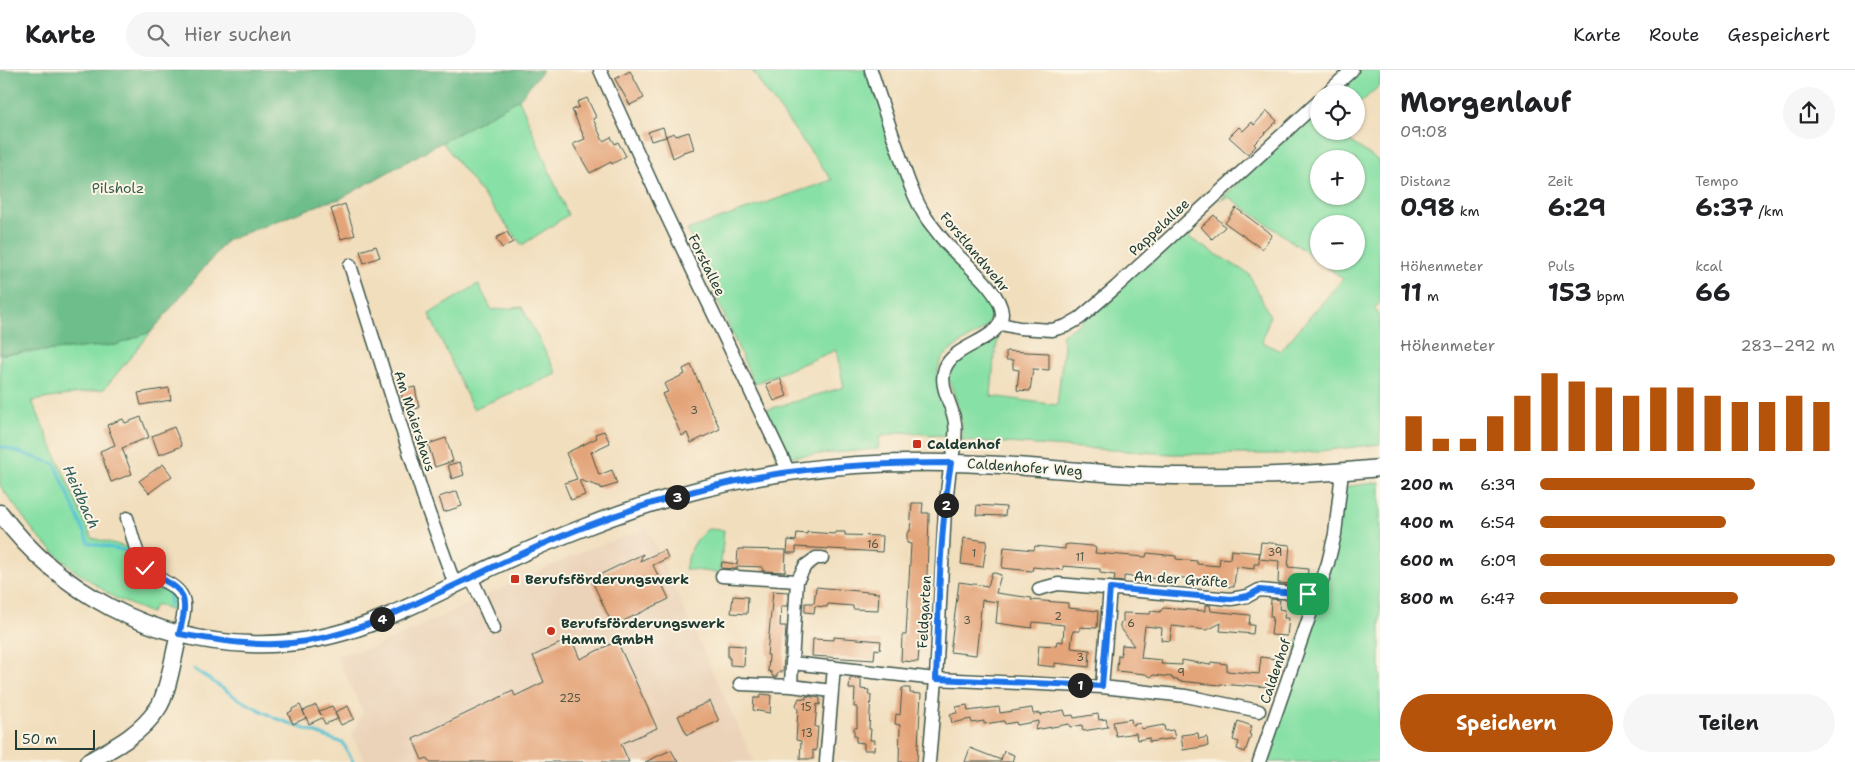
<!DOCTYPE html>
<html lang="de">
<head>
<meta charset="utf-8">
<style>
	:root { --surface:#fff; --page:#f6f6f6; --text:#202124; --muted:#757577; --line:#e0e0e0; --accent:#b45309 }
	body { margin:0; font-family:"Shantell Sans",sans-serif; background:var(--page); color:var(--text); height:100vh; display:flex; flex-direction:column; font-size:19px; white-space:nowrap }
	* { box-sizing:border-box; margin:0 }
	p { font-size:16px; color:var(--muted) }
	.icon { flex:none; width:28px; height:28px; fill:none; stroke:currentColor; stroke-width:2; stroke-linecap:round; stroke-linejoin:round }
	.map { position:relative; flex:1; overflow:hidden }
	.side { display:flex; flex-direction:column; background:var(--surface); width:475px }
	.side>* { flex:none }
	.tools { position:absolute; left:1310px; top:15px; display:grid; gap:10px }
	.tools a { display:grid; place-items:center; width:55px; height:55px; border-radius:50%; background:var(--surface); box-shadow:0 1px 4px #0004; font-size:25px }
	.scale { position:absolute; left:15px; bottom:12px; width:80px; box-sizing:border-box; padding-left:5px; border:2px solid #1f3d34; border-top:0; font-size:14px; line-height:18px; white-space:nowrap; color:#1f3d34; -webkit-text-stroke:4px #fcf5e5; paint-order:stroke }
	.pin { position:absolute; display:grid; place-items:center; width:42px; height:42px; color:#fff; margin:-21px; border-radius:10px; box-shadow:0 2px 8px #0006 }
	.km { position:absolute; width:25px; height:25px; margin:-12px; border-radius:50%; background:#222; color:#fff; font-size:14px; line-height:25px; text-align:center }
	.round { display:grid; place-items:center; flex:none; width:52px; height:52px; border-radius:26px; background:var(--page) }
	.headline { display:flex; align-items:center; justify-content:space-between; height:85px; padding:0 20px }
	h1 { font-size:28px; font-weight:700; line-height:38px }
	.metrics { display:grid; grid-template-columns:repeat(3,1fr); gap:8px; height:85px; padding:5px 20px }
	.metrics div { display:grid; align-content:center }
	.metrics b { font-size:25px; font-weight:700 }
	.metrics small { font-size:14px; font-weight:400 }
	.metrics p { font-size:14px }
	.chart { height:140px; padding:10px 20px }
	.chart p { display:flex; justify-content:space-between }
	.chart svg { width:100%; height:90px; margin-top:5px; stroke:var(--accent); stroke-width:6 }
	.cta { display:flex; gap:10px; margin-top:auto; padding:10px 20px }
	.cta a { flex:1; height:58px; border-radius:30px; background:var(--accent); color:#fff; font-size:20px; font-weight:700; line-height:58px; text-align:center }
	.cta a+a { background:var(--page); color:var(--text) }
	ul { padding:0 20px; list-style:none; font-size:16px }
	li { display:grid; grid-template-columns:80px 60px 1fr; align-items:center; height:38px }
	li i { height:12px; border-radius:6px; background:var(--accent) }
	header { display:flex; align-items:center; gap:30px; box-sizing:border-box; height:70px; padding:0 25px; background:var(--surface); border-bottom:1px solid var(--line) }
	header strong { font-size:24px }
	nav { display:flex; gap:28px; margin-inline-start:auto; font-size:18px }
	.search { width:350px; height:45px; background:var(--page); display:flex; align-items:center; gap:12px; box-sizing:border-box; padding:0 18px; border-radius:28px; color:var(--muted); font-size:19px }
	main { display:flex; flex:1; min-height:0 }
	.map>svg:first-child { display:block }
</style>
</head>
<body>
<header>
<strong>Karte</strong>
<div class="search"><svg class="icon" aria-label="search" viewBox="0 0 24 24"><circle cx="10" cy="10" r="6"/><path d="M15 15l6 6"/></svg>Hier suchen</div>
<nav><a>Karte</a><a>Route</a><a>Gespeichert</a></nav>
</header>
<main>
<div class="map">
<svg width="1380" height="692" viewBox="0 0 1380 692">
	<rect width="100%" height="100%" fill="#fcf5e5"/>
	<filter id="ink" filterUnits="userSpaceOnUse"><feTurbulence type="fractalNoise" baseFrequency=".02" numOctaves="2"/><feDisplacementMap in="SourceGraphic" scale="10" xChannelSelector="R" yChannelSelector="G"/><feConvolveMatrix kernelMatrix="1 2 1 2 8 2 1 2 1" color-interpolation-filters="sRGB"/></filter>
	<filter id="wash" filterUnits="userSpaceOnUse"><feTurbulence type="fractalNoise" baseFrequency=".0096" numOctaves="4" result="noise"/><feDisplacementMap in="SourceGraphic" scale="20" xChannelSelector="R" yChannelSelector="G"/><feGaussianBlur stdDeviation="1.12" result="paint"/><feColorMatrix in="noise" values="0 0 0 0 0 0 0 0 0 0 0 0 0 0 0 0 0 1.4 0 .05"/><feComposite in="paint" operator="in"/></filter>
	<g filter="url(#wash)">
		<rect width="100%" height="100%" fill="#f1debd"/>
		<path fill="#ebd3b9" d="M 647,458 L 754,692 L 365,692 L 352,665 L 363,641 L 336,585 L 376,577 L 578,483 Z"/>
		<path fill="#87e0a5" stroke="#538e6c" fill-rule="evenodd" d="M 752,0 L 867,0 L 921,141 L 993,230 C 992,269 971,261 949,282 C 946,285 942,287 941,290 C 931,310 947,328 950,346 C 950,352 948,360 947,366 L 901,362 L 880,367 L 878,379 L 776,388 L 766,340 L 844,317 L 836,280 L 754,314 L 687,160 L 832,110 L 762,16 Z
			M 1356,0 L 1380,0 L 1380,15 L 1356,37 L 1356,24 L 1330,24 Z
			M 519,29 L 568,145 L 522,175 L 442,72 Z
			M 1319,35 L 1319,61 L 1335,61 L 1380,92 L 1380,233 L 1374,238 L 1380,247 L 1380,374 L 1294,384 L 1171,384 L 962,370 C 963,348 956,328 948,308 C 958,282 977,277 999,264 L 994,288 L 991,326 L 1057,335 L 1064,275 L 1061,265 L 1075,257 L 1178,161 L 1249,204 L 1270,246 L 1262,272 L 1280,281 L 1343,209 L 1319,191 L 1356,191 L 1356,154 L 1319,154 L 1319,191 L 1229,127 L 1220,130 ZM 1319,89 L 1356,89 L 1356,126 L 1319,126 Z
			M 478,214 L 492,240 L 522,237 L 557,304 L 473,339 L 429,244 Z
			M 152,261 L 104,319 L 32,331 L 92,468 L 135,479 L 179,525 L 176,543 L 156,534 L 151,543 L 115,528 L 73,499 L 38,467 L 0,416 L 0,283 L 3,284 L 116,275 Z
			M 1380,412 L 1380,692 L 1267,692 L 1337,418 Z
			M 708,459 L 724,460 L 720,503 L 685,499 C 689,483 694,469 708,459 Z"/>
		<path fill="#6dbe8a" stroke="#467e5f" d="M 0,0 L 543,0 L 519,29 L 340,129 L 327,132 L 227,170 L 152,261 L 116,275 L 3,284 L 0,283 Z"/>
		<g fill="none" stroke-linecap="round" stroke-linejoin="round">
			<path stroke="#57c2d2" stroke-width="3" d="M 0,376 L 55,394 L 89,473 L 132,482 L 132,484
				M 163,517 L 169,522 L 170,536
				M 194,599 L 237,628 L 275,648 L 343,673 L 353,692"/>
		</g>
		<g id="blocks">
			<path fill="#e4a479" d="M 630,1 L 644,28 L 630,35 L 615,9 Z
				M 587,28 L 596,47 L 593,49 L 603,71 L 611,67 L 615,74 L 618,72 L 626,86 L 612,94 L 611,92 L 590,103 L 573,74 L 585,69 L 572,40 L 579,37 L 577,32 Z
				M 1267,41 L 1277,51 L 1254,74 L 1256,76 L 1248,84 L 1229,67 L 1239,57 L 1243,61 L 1252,52 L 1254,55 Z
				M 663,57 L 666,67 L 651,71 L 648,62 Z
				M 689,62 L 694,79 L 683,82 L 683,83 L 673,88 L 666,66 L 674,63 L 676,66 Z
				M 345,134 L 355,165 L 341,169 L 331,139 Z
				M 1236,138 L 1272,165 L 1262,179 L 1225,153 Z
				M 1214,145 L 1225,157 L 1212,169 L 1201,157 Z
				M 507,162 L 513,172 L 502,178 L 496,168 Z
				M 376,176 L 380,187 L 364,193 L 360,181 Z
				M 1006,281 L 1049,283 L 1049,300 L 1033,299 L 1030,321 L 1017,320 L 1019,300 L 1013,299 L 1013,290 L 1006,290 Z
				M 691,295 L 720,359 L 691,373 L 687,363 L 682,366 L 662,324 L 668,322 L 664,314 L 685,304 L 683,299 Z
				M 780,308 L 787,326 L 774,331 L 766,314 Z
				M 415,317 L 419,338 L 404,340 L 401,320 Z
				M 169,318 L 171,330 L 141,335 L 138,323 Z
				M 141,347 L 149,367 L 122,378 L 132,404 L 111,412 L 100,381 L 115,375 L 107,355 L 123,349 L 125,353 Z
				M 174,357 L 182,376 L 159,385 L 152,366 Z
				M 604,361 L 610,373 L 591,382 L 599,405 L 612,400 L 617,414 L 601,419 L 601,417 L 579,410 L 585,425 L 571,430 L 564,413 L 577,409 L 566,383 L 597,368 L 595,364 Z
				M 446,368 L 453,391 L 435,397 L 428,374 Z
				M 460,392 L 464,405 L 452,409 L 448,395 Z
				M 163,394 L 172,406 L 149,423 L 139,411 Z
				M 457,421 L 462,436 L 444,442 L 439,427 Z
				M 912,433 L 923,433 L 922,443 L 929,443 L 929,447 L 925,561 L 922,561 L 922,566 L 920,565 L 918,592 L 901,591 L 902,565 L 906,565 L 911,474 L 907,473 L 907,463 L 910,461 Z
				M 977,435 L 1006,437 L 1005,446 L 976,445 Z
				M 807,462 L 835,464 L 835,462 L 845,462 L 845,465 L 883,466 L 882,482 L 796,477 L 796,483 L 787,483 L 788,470 L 796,471 L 797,463 L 807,464 Z
				M 964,468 L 987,471 L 983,497 L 961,494 Z
				M 1261,472 L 1290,475 L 1288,497 L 1308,499 L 1306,515 L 1278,513 L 1279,491 L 1259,489 L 1259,494 L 1254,494 L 1254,499 L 1236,497 L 1234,517 L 1224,516 L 1225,514 L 1203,512 L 1203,510 L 1164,506 L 1163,509 L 1124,506 L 1124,512 L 1114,511 L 1115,505 L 1100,503 L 1100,499 L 1063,496 L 1063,500 L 1033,497 L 1032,501 L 1002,498 L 1004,477 L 1034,480 L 1035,476 L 1065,479 L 1065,475 L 1069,474 L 1092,476 L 1096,478 L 1095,483 L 1146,487 L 1147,483 L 1176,486 L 1176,489 L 1197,491 L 1197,494 L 1219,496 L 1220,488 L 1230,489 L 1231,480 L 1260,483 L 1259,488 Z
				M 738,479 L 786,480 L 785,502 L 762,501 L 763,497 L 737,496 L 737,499 L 721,498 L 722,492 L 737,494 Z
				M 665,480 L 668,488 L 653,495 L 669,529 L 613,556 L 591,509 L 643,484 L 640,491 Z
				M 992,502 L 1001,505 L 996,523 L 1032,528 L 1031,530 L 1068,533 L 1068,538 L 1098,541 L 1097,558 L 1080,557 L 1080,561 L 1073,561 L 1071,578 L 1090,580 L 1089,597 L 1055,593 L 1055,597 L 1037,595 L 1039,575 L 1056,576 L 1057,571 L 1063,572 L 1064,555 L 1033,552 L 1032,558 L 996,553 L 998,532 L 982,530 L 976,585 L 950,582 L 959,512 L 988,516 Z
				M 816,517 L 879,523 L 878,540 L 853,539 L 853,536 L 828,534 L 827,537 L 815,536 L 814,543 L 805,542 L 805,533 L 814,533 Z
				M 773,521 L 788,522 L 787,536 L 781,536 L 780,556 L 786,556 L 783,602 L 779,602 L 776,607 L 773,607 L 771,602 L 768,601 L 769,585 L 767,585 Z
				M 733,526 L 748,527 L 747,544 L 731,543 Z
				M 1271,529 L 1280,530 L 1279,539 L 1285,540 L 1284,548 L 1289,548 L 1287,566 L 1271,565 L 1273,547 L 1270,547 Z
				M 1205,535 L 1210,535 L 1211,541 L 1250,545 L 1249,555 L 1254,555 L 1253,564 L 1220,561 L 1221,553 L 1207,560 L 1172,556 L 1170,571 L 1161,570 L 1162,558 L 1145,556 L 1141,588 L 1162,590 L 1161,594 L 1182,595 L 1182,590 L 1210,595 L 1211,592 L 1227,594 L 1227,601 L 1259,604 L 1261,587 L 1275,589 L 1273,613 L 1268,617 L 1245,615 L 1245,616 L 1220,614 L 1220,615 L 1178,611 L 1178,609 L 1172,609 L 1172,607 L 1153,605 L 1151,607 L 1145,604 L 1117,601 L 1118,585 L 1121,586 L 1122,575 L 1134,576 L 1120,557 L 1120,554 L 1123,552 L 1123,543 L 1150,544 L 1151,541 L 1160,542 L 1163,538 L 1205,541 Z
				M 834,567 L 881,571 L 880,580 L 875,579 L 874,590 L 812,586 L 813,569 L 834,570 Z
				M 571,568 L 580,589 L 617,571 L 657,658 L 621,674 L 629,692 L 429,692 L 427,688 L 422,690 L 413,669 L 513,621 L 515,626 L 544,612 L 533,586 Z
				M 728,575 L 745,576 L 744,596 L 730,595 L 730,588 L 728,588 Z
				M 850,608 L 861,609 L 861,619 L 869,620 L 868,625 L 871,625 L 869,659 L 871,659 L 870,670 L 875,670 L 874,680 L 864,680 L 864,673 L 856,672 L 856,666 L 854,666 L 854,658 L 857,658 L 857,637 L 854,637 L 855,619 L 849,619 Z
				M 902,618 L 910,618 L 910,623 L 921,624 L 917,692 L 899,692 L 900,655 L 895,654 L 896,644 L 900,645 Z
				M 761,624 L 771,625 L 770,643 L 753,640 L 754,628 L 760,628 Z
				M 806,626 L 820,628 L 820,635 L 817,634 L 815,657 L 818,657 L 816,681 L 813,680 L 813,689 L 800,689 L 801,671 L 796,670 L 798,640 L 796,635 L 799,628 L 806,629 Z
				M 710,631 L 719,651 L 687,665 L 678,646 Z
				M 300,635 L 306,648 L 293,654 L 288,643 L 292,641 L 292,639 Z
				M 316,635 L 321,645 L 319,641 L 332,636 L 335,642 L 348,636 L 354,649 L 341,655 L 335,643 L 338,649 L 325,654 L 322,648 L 309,654 L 303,641 Z
				M 967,635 L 968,641 L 999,637 L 1000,643 L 1032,638 L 1033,644 L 1041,643 L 1041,646 L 1042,644 L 1064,640 L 1066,646 L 1073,645 L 1074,648 L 1098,644 L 1099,650 L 1106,649 L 1108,657 L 1083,661 L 1082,655 L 1070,657 L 1069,654 L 1035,660 L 1039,651 L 1017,655 L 1016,652 L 1005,654 L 1004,651 L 984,654 L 984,651 L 972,653 L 971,649 L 952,653 L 950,644 L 957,643 L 956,637 Z
				M 1131,649 L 1132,655 L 1140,653 L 1141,659 L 1164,655 L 1165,661 L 1173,660 L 1175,668 L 1149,672 L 1149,668 L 1137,670 L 1136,663 L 1116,666 L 1113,652 Z
				M 1238,651 L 1252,656 L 1249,664 L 1251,665 L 1245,682 L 1237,679 L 1239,672 L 1233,670 Z
				M 1198,663 L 1199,669 L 1207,667 L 1208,676 L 1183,680 L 1181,665 Z
				M 970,678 L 1001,690 L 1004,681 L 1014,685 L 1012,692 L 965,692 Z
				M 671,680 L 678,692 L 645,692 Z"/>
		</g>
	</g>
	<g filter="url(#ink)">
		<use href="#blocks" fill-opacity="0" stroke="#3e5549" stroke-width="1"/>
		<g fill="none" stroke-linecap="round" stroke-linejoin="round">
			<defs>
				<path id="minor" d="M 600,0 L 663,138 L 789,402
					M 871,0 C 880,28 889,55 899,83 C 906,105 914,129 927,149 C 933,157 939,165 946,173 C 961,191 1000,219 1002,243 C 1003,271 955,273 945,298 C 938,317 953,335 955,353 C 957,368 953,383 950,398 C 948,412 947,426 945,440 L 936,609 L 929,692
					M 1326,24 L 1352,0
					M 350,195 L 426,435 L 455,515
					M 1001,254 L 1019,258 L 1052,260 L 1066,256 L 1080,248 L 1116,217 L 1319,31
					M 127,448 C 132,463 136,486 146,499 C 151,505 158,508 165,512 C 191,524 185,540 179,564
					M 822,488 L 816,488 L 805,496 L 797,511 L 792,593 L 936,609 L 1102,617 L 1186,626 L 1259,641
					M 722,506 L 797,511
					M 471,507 L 494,558
					M 1039,519 L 1058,514 L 1231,529 L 1248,526 L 1259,520 L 1308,524
					M 792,593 L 791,616 L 832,621 L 834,597
					M 740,614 L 791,616
					M 1102,617 L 1110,518
					M 826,692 L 832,621
					M 1259,692 L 1328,493 L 1335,464 L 1342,402"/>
				<path id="major" d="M 0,443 C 59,523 152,571 250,574 C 336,577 397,543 471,507 C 508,489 546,472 585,457 C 650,431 720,412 789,402 C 859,392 930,391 1001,395 C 1047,398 1093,403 1139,405 C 1220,408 1300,406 1380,398
					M 88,692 C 115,677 141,664 158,638 C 168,624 174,583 179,564"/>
			</defs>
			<use href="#minor" stroke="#3e5549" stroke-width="15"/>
			<use href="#major" stroke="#3e5549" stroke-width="19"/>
			<use href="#minor" stroke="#fff" stroke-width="12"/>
			<use href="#major" stroke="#fff" stroke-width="16"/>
		</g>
	</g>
	<g fill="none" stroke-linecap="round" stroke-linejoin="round" filter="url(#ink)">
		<defs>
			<path id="route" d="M 145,498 C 156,508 165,509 175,517 C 190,528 183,549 179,564 C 217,570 253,577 292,573 C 344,568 390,546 436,524 C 486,501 536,475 587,456 C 652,431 721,411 790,402 C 843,395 897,393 951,393 C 939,464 939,538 936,609 L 1102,616 L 1110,518 L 1231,529 L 1248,526 L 1259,520 L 1308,524"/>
		</defs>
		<use href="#route" stroke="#fff" stroke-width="10"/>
		<use href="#route" stroke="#1a73e8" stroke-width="6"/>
	</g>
	<g fill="#c8321e" stroke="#fcf5e5" stroke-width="2">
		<rect x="912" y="369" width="10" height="10" rx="2.5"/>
		<rect x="510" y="504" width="10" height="10" rx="2.5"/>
		<circle cx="551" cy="561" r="5"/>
	</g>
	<g text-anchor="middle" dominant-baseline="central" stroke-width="4" stroke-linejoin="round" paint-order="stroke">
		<g font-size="11" fill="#505745">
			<text x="694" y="340">3</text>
			<text x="873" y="474">16</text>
			<text x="1275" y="482">39</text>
			<text x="974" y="483">1</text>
			<text x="1080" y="487">11</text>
			<text x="1058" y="546">2</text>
			<text x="967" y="550">3</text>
			<text x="1131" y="553">6</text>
			<text x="1080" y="587">3</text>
			<text x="1181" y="602">9</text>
			<text x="570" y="628">225</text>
			<text x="806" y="637">15</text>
			<text x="807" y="663">13</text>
		</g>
		<g font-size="14" fill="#345e4b" stroke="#fcf5e5">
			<text x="118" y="118">Pilsholz</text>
		</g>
		<g font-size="14" fill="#1f3d34" stroke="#fcf5e5">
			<text transform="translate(1159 157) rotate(-43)">Pappelallee</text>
			<text transform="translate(975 182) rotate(50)">Forstlandwehr</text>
			<text transform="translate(707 195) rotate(64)">Forstallee</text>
			<text transform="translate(415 351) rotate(72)">Am Maiershaus</text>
			<text transform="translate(1025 397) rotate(4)">Caldenhofer Weg</text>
			<text transform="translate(1181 509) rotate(4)">An der Gräfte</text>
			<text transform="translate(924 542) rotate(-87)">Feldgarten</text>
			<text transform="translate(1275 601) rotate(-71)">Caldenhof</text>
		</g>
		<g font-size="14" font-weight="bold" fill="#1f3d34" stroke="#fcf5e5" text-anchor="start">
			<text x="927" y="374">Caldenhof</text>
			<text x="525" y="509">Berufsförderungswerk</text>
			<text x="561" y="553">Berufsförderungswerk<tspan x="561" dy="16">Hamm GmbH</tspan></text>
		</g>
		<g font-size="15" font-style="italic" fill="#2d5e5c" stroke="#fcf5e5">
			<text transform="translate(81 427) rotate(66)">Heidbach</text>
		</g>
	</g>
</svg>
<div class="tools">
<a><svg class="icon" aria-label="locate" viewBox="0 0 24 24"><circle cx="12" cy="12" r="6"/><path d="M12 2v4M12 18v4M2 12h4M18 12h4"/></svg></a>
<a>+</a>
<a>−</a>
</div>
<div class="scale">50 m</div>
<div class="pin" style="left:1308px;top:524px;background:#1e9e55"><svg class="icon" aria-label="arrive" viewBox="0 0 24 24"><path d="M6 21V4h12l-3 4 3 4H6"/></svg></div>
<div class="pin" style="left:145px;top:498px;background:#d93025"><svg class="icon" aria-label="check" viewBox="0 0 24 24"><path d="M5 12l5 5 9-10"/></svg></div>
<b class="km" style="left:1080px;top:615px">1</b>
<b class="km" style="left:946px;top:435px">2</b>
<b class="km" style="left:677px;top:427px">3</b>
<b class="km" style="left:382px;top:549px">4</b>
</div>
<section class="side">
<div class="headline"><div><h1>Morgenlauf</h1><p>09:08</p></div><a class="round"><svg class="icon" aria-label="share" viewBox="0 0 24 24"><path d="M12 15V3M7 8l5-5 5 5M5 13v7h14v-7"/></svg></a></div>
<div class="metrics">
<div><p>Distanz</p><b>0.98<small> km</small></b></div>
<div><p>Zeit</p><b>6:29</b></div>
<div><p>Tempo</p><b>6:37<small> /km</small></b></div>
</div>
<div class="metrics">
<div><p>Höhenmeter</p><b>11<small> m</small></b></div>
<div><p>Puls</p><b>153<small> bpm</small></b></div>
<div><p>kcal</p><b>66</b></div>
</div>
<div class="chart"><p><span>Höhenmeter</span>283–292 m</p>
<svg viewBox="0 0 160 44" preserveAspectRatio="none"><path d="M5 44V27M15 44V38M25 44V38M35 44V27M45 44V17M55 44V6M65 44V10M75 44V13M85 44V17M95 44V13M105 44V13M115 44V17M125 44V20M135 44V20M145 44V17M155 44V20"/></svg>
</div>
<ul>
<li><b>200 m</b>6:39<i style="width:73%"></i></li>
<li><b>400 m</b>6:54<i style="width:63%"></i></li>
<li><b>600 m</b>6:09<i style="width:100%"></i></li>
<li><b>800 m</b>6:47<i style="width:67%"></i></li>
</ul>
<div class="cta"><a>Speichern</a><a>Teilen</a></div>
</section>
</main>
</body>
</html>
